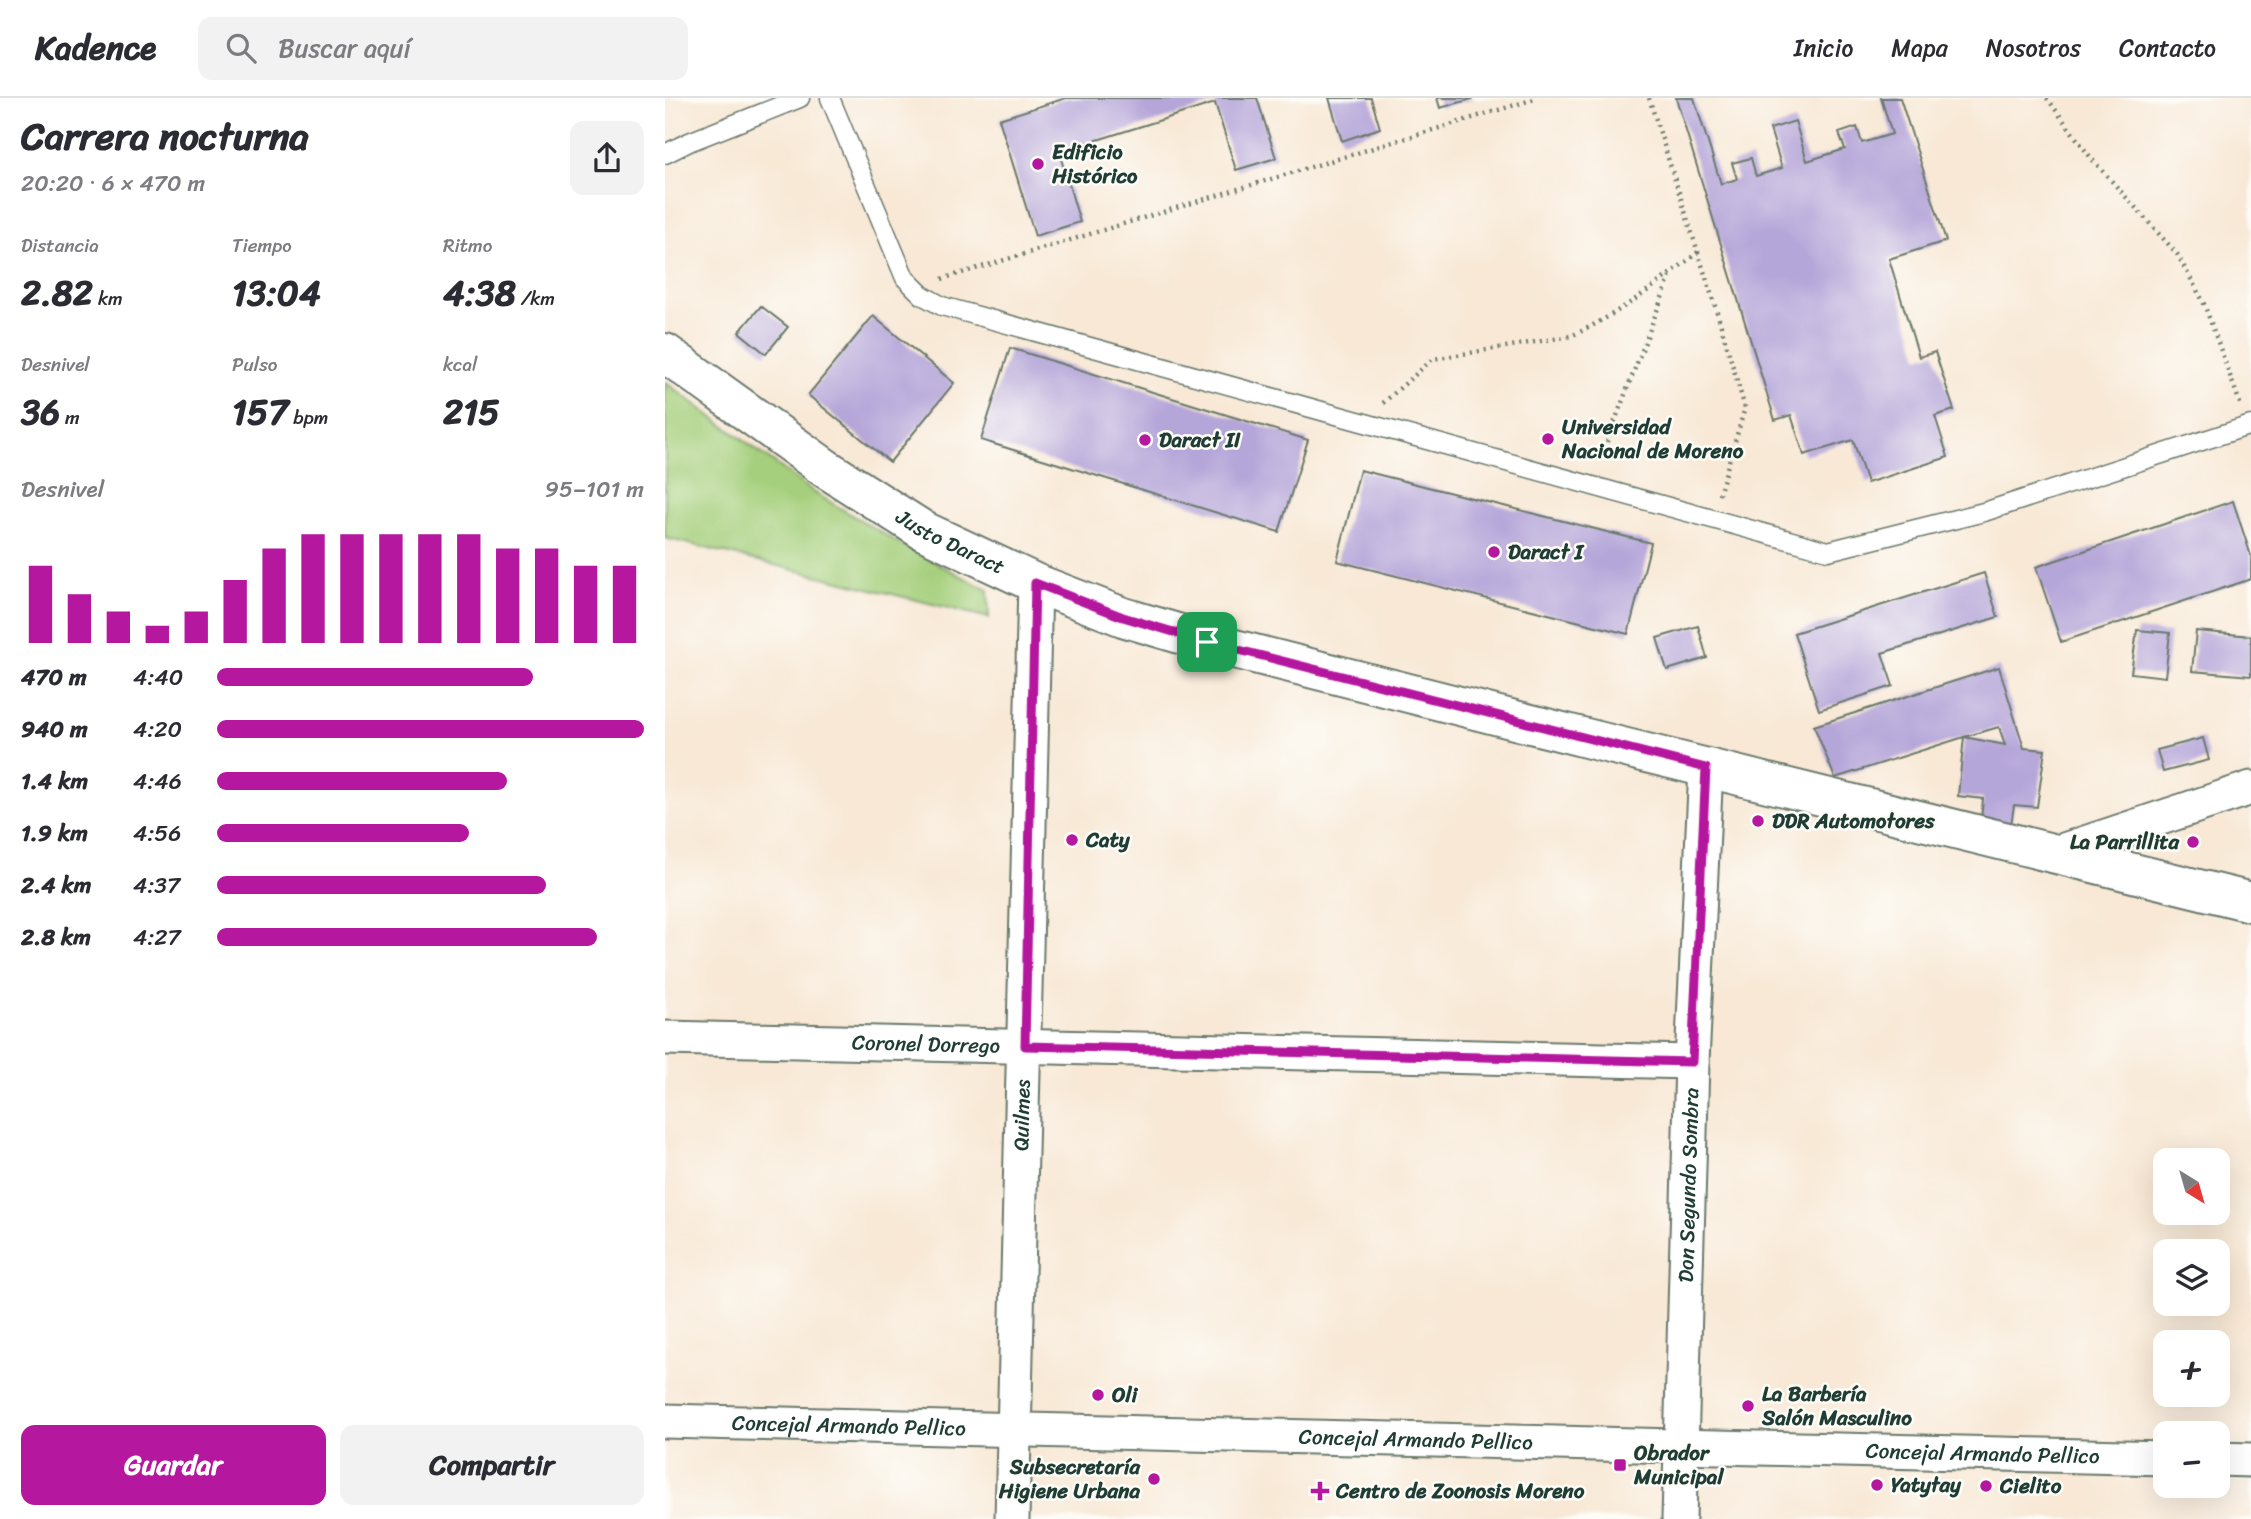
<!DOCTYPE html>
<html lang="es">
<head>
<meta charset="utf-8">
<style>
	:root { --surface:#fff; --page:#f2f2f3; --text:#2b2b33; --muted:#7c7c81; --line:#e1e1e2; --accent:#b5179e }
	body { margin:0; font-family:Sriracha,sans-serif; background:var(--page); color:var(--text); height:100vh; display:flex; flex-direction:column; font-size:26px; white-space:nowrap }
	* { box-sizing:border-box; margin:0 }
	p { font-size:23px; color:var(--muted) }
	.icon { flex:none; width:38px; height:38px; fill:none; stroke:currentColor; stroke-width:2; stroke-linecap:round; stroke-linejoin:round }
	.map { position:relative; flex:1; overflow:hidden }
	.details { display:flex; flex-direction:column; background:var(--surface); width:665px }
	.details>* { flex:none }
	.needle { width:46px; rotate:143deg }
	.buttons { position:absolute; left:1488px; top:1050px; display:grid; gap:14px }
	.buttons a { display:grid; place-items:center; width:77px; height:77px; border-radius:14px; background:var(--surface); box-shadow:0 7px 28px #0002; font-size:35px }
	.pin { position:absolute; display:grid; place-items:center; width:60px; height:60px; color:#fff; margin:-30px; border-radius:14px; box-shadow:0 4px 10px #0006 }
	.round { display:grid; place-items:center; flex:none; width:74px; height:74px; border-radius:14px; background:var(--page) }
	.head { display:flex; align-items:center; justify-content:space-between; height:119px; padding:0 21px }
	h1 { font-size:38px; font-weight:700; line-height:52px }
	.stats { display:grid; grid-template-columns:repeat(3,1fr); gap:10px; height:119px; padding:7px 21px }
	.stats div { display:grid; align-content:center }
	.stats b { font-size:35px; font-weight:700 }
	.stats small { font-size:19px; font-weight:400 }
	.stats p { font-size:19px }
	.chart { height:196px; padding:14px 21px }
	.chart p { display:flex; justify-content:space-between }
	.chart svg { width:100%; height:126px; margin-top:7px; stroke:var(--accent); stroke-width:6 }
	.cta { display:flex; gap:14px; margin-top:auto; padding:14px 21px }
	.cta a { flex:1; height:80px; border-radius:14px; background:var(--accent); color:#fff; font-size:28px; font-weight:700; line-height:80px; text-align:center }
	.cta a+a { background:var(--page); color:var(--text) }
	ul { padding:0 21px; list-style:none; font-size:23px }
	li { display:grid; grid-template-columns:112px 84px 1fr; align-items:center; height:52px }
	li i { height:18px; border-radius:9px; background:var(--accent) }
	header { display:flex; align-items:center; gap:42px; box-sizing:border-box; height:98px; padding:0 35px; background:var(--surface); border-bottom:2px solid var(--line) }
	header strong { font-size:33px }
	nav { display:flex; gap:38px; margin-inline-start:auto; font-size:24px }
	.search { width:490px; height:63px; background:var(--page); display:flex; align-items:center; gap:18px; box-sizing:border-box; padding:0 24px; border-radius:14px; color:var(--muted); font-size:26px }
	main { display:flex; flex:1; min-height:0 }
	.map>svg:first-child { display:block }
</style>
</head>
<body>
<header>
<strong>Kadence</strong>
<div class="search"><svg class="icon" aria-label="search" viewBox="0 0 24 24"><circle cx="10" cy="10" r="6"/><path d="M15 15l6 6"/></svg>Buscar aquí</div>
<nav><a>Inicio</a><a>Mapa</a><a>Nosotros</a><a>Contacto</a></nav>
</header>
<main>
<section class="details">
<div class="head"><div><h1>Carrera nocturna</h1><p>20:20 · 6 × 470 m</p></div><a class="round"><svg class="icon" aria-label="share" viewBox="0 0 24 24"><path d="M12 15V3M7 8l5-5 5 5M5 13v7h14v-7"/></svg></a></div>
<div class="stats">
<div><p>Distancia</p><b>2.82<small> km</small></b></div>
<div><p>Tiempo</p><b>13:04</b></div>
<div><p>Ritmo</p><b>4:38<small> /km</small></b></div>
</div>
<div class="stats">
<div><p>Desnivel</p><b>36<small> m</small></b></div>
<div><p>Pulso</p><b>157<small> bpm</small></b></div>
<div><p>kcal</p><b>215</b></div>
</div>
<div class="chart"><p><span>Desnivel</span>95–101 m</p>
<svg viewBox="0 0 160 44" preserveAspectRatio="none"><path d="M5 44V17M15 44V27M25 44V33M35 44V38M45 44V33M55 44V22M65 44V11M75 44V6M85 44V6M95 44V6M105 44V6M115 44V6M125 44V11M135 44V11M145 44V17M155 44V17"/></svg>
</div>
<ul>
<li><b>470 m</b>4:40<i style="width:74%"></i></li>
<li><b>940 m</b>4:20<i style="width:100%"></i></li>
<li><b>1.4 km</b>4:46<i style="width:68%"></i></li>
<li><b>1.9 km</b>4:56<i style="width:59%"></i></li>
<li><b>2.4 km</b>4:37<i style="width:77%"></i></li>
<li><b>2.8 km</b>4:27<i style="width:89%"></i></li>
</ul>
<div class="cta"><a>Guardar</a><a>Compartir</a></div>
</section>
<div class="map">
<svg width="1586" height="1421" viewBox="0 0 1586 1421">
	<rect width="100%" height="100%" fill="#fdfcf7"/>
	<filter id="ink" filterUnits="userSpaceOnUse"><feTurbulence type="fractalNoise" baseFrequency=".0143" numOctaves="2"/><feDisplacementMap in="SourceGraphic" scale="14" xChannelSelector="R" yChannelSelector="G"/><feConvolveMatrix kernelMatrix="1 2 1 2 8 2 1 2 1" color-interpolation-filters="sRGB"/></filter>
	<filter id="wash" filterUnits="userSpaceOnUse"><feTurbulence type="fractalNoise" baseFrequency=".00686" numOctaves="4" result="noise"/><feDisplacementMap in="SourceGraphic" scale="28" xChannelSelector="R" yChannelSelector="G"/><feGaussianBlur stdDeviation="1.57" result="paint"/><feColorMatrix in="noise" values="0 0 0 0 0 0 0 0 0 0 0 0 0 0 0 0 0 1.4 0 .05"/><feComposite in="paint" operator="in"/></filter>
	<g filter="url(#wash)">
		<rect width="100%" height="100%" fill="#f8e8d5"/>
		<path fill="#a5cf7b" stroke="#628658" stroke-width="2" d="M 0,284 L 150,395 L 239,448 L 323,492 L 324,520 L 0,440 Z"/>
		<g id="blocks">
			<path fill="#b5a6d9" d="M 401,0 L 592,0 L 611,60 L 571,72 L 550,5 L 394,54 L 415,124 L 370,138 L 334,21 Z
				M 664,0 L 706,0 L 715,30 L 677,43 Z
				M 772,0 L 807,0 L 807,1 L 775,10 Z
				M 1011,0 L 1029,0 L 1056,86 L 1072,81 L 1067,65 L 1086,60 L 1091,78 L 1117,70 L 1105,31 L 1130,23 L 1142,63 L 1180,51 L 1174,35 L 1192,29 L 1197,45 L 1227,36 L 1216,0 L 1235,0 L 1281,143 L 1224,161 L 1254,259 L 1270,254 L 1289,312 L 1270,318 L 1283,359 L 1202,385 L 1188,342 L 1139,357 L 1126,317 L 1110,322 Z
				M 96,208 L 123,229 L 101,256 L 74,234 Z
				M 208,218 L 289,285 L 225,364 L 143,297 Z
				M 345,250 L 643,342 L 614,434 L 316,342 Z
				M 695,372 L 986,445 L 963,536 L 672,463 Z
				M 1568,403 L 1586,458 L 1586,481 L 1396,544 L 1371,469 Z
				M 1319,475 L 1333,519 L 1217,555 L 1228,588 L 1154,612 L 1129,535 Z
				M 1033,528 L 1042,560 L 1002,572 L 992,540 Z
				M 1472,532 L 1505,535 L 1500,579 L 1466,575 Z
				M 1531,533 L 1586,538 L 1586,578 L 1527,573 Z
				M 1334,569 L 1359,650 L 1380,652 L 1372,709 L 1349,707 L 1346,727 L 1316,723 L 1318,701 L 1293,698 L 1299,639 L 1340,647 L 1334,629 L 1299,639 L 1170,680 L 1149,628 Z
				M 1538,640 L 1544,662 L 1498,674 L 1492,652 Z"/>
		</g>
	</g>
	<g filter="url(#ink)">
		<use href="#blocks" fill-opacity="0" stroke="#6b796c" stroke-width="2"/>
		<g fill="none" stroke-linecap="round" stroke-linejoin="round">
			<defs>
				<path id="lane" d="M 165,0 L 240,180 L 257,197 L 277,208 L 1163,453 L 1319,414 L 1586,327
					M 0,56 L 24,44 L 135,0"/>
				<g id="street">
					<path d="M 1390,755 L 1586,690"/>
					<path id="s1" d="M 0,940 L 1027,964"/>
					<path id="s2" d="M 0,1323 L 1500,1360"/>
					<path d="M 1552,1361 L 1586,1362"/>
					<path id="s3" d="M 347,1421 L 370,485"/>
					<path id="s4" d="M 1014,1421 L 1027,964 L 1041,670"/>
				</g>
				<g id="secondary">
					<path id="s5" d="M 0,255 L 160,370 L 259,433 L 370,485 L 458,519 L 542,544 L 933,643 L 1586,804"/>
				</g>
			</defs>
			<use href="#lane" stroke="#6b796c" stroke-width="21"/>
			<use href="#street" stroke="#6b796c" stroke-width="37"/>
			<use href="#secondary" stroke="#6b796c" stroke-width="42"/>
			<path stroke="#6b796c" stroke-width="4.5" stroke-dasharray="2 5" stroke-linecap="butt" d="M 984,0 L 1051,211 L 1080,310 L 1053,400
				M 1382,0 L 1426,60 L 1512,156 L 1538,203 L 1576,308
				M 277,181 L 873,0
				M 718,305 L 768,261 L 906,238 C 951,218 994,185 1033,154
				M 942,344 L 1006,176"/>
			<use href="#lane" stroke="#fff" stroke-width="18"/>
			<use href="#street" stroke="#fff" stroke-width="33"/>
			<use href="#secondary" stroke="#fff" stroke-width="38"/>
		</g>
	</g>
	<g fill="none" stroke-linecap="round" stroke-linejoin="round" filter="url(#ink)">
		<defs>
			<path id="route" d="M 370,485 L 458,519 L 542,544 L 1041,670 L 1027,964 L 360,948 Z"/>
		</defs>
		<use href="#route" stroke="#fff" stroke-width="14"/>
		<use href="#route" stroke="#b5179e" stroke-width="9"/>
	</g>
	<g fill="#b5179e" stroke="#fdfcf7" stroke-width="2.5">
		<circle cx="373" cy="66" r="7"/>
		<circle cx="883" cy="341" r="7"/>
		<circle cx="480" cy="342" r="7"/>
		<circle cx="829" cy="454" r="7"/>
		<circle cx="1093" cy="723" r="7"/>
		<circle cx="407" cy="742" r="7"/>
		<circle cx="1528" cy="744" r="7"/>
		<circle cx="433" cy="1297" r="7"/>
		<circle cx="1083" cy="1308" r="7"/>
		<rect x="948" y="1360" width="14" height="14" rx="3.5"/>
		<circle cx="489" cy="1381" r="7"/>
		<circle cx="1212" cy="1387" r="7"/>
		<circle cx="1321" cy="1388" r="7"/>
		<path d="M651.5 1382.5h7v7h7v7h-7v7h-7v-7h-7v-7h7z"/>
	</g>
	<g text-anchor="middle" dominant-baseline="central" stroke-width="5" stroke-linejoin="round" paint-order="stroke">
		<g font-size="21" font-weight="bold" fill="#1f3d34" stroke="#fdfcf7" text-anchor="start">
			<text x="387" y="54">Edificio<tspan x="387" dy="24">Histórico</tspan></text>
			<text x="897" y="329">Universidad<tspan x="897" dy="24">Nacional de Moreno</tspan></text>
			<text x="494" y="342">Daract II</text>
			<text x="843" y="454">Daract I</text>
			<text x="1107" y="723">DDR Automotores</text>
			<text x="421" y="742">Caty</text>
			<text x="1514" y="744" text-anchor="end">La Parrillita</text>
			<text x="1097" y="1296">La Barbería<tspan x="1097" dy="24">Salón Masculino</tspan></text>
			<text x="447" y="1297">Oli</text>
			<text x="969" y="1355">Obrador<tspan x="969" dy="24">Municipal</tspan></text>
			<text x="475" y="1369" text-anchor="end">Subsecretaría<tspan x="475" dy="24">Higiene Urbana</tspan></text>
			<text x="1226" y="1387">Yatytay</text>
			<text x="1335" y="1388">Cielito</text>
			<text x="671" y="1393">Centro de Zoonosis Moreno</text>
		</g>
		<g font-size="21" fill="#1f3d34" stroke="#fdfcf7">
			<text stroke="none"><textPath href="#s5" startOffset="343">Justo Daract</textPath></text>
			<text stroke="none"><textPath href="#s1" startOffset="261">Coronel Dorrego</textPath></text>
			<text stroke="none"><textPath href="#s3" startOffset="404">Quilmes</textPath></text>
			<text stroke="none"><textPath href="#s4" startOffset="334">Don Segundo Sombra</textPath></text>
			<text stroke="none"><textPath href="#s2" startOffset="184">Concejal Armando Pellico</textPath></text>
			<text stroke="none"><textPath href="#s2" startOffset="751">Concejal Armando Pellico</textPath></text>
			<text stroke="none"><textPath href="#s2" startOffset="1318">Concejal Armando Pellico</textPath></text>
		</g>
	</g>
</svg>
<div class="buttons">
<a><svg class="needle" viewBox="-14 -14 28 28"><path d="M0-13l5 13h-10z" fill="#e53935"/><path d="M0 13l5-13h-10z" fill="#7c7c81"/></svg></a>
<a><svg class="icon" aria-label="layers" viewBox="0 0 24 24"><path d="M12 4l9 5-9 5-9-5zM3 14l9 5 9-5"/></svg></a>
<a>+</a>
<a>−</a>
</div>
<div class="pin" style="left:542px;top:544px;background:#1e9e55"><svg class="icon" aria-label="arrive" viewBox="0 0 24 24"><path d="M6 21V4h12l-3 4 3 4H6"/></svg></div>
</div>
</main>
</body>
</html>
